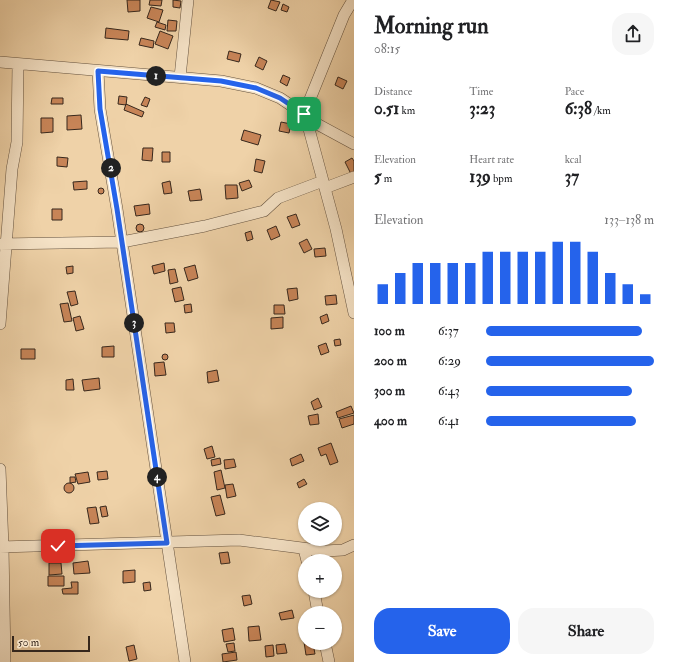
<!DOCTYPE html>
<html lang="en">
<head>
<meta charset="utf-8">
<style>
	:root { --surface:#fff; --page:#f6f6f6; --text:#202124; --muted:#757577; --accent:#2563eb }
	body { margin:0; font-family:"IM FELL Double Pica",serif; background:var(--page); color:var(--text); height:100vh; display:flex; flex-direction:column; font-size:15px; white-space:nowrap }
	* { box-sizing:border-box; margin:0 }
	p { font-size:13px; color:var(--muted) }
	.icon { flex:none; width:22px; height:22px; fill:none; stroke:currentColor; stroke-width:2; stroke-linecap:round; stroke-linejoin:round }
	.map { position:relative; flex:1; overflow:hidden }
	.drawer { display:flex; flex-direction:column; background:var(--surface); width:320px }
	.drawer>* { flex:none }
	.buttons { position:absolute; left:298px; top:502px; display:grid; gap:8px }
	.buttons a { display:grid; place-items:center; width:44px; height:44px; border-radius:50%; background:var(--surface); box-shadow:0 1px 3px #0004; font-size:20px }
	.scale { position:absolute; left:12px; bottom:10px; width:78px; box-sizing:border-box; padding-left:4px; border:2px solid #36271c; border-top:0; font-size:11px; line-height:14px; white-space:nowrap; color:#36271c; -webkit-text-stroke:3px #f5e2c6; paint-order:stroke }
	.pin { position:absolute; display:grid; place-items:center; width:34px; height:34px; color:#fff; margin:-17px; border-radius:8px; box-shadow:0 2px 6px #0006 }
	.km { position:absolute; width:20px; height:20px; margin:-10px; border-radius:50%; background:#222; color:#fff; font-size:11px; line-height:20px; text-align:center }
	.round { display:grid; place-items:center; flex:none; width:42px; height:42px; border-radius:16px; background:var(--page) }
	.head { display:flex; align-items:center; justify-content:space-between; height:68px; padding:0 20px }
	h1 { font-size:22px; font-weight:700; line-height:30px }
	.stats { display:grid; grid-template-columns:repeat(3,1fr); gap:6px; height:68px; padding:4px 20px }
	.stats div { display:grid; align-content:center }
	.stats b { font-size:17px; font-weight:700 }
	.stats small { font-size:11px; font-weight:400 }
	.stats p { font-size:11px }
	.chart { height:112px; padding:8px 20px }
	.chart p { display:flex; justify-content:space-between }
	.chart svg { width:100%; height:72px; margin-top:4px; stroke:var(--accent); stroke-width:6 }
	.button { display:flex; gap:8px; margin-top:auto; padding:8px 20px }
	.button a { flex:1; height:46px; border-radius:16px; background:var(--accent); color:#fff; font-size:16px; font-weight:700; line-height:46px; text-align:center }
	.button a+a { background:var(--page); color:var(--text) }
	ul { padding:0 20px; list-style:none; font-size:13px }
	li { display:grid; grid-template-columns:64px 48px 1fr; align-items:center; height:30px }
	li i { height:10px; border-radius:5px; background:var(--accent) }
	main { display:flex; flex:1; min-height:0 }
	.map>svg:first-child { display:block }
</style>
</head>
<body>
<main>
<div class="map">
<svg width="354" height="662" viewBox="0 0 354 662">
	<rect width="100%" height="100%" fill="#efd2a8"/>
	<filter id="stains"><feTurbulence type="fractalNoise" baseFrequency=".005" numOctaves="4"/><feColorMatrix values="0 0 0 0 .2 0 0 0 0 .09 0 0 0 0 .02 0 0 0 .5 -.17"/></filter>
	<radialGradient id="worn" r=".72"><stop offset=".6" stop-color="#630" stop-opacity="0"/><stop offset="1" stop-color="#630" stop-opacity=".3"/></radialGradient>
	<path fill="#c78457" stroke="#36271c" d="M 127,0 L 140,0 L 140,11 L 128,12 Z
		M 150,0 L 162,0 L 161,6 L 149,5 Z
		M 173,0 L 181,1 L 180,8 L 173,7 Z
		M 271,0 L 280,2 L 276,11 L 268,8 Z
		M 283,4 L 289,7 L 287,12 L 281,10 Z
		M 151,7 L 163,10 L 159,22 L 147,18 Z
		M 168,20 L 177,21 L 176,31 L 167,31 Z
		M 157,22 L 166,25 L 165,30 L 155,27 Z
		M 106,28 L 129,31 L 128,40 L 105,38 Z
		M 160,31 L 173,36 L 168,49 L 155,44 Z
		M 141,38 L 154,41 L 153,48 L 139,45 Z
		M 229,51 L 241,54 L 239,62 L 227,59 Z
		M 259,57 L 267,61 L 263,70 L 255,66 Z
		M 283,75 L 290,78 L 287,86 L 280,82 Z
		M 338,77 L 347,81 L 343,89 L 335,85 Z
		M 119,96 L 127,97 L 126,105 L 118,104 Z
		M 145,97 L 150,99 L 147,107 L 141,105 Z
		M 52,98 L 63,98 L 63,104 L 51,104 Z
		M 126,104 L 144,112 L 142,117 L 124,110 Z
		M 81,115 L 82,129 L 67,130 L 67,116 Z
		M 41,118 L 53,118 L 53,132 L 41,133 Z
		M 281,122 L 291,124 L 289,133 L 279,131 Z
		M 244,130 L 261,135 L 258,145 L 241,140 Z
		M 143,148 L 153,148 L 152,161 L 142,160 Z
		M 162,152 L 170,152 L 170,162 L 162,162 Z
		M 57,157 L 68,158 L 67,167 L 57,166 Z
		M 352,158 L 354,161 L 354,175 L 352,176 L 345,162 Z
		M 256,159 L 265,161 L 262,173 L 254,171 Z
		M 249,180 L 252,187 L 242,191 L 239,183 Z
		M 87,181 L 87,189 L 74,190 L 73,182 Z
		M 170,181 L 172,193 L 164,194 L 162,183 Z
		M 225,185 L 237,185 L 238,198 L 226,199 Z
		M98 191a3 3 0 1 1 6 0a3 3 0 1 1-6 0Z
		M 200,189 L 202,200 L 190,201 L 188,191 Z
		M 149,204 L 150,214 L 136,216 L 134,206 Z
		M 52,209 L 62,209 L 62,220 L 52,220 Z
		M 296,214 L 300,225 L 292,228 L 287,217 Z
		M136 228a4 4 0 1 1 8 0a4 4 0 1 1-8 0Z
		M 276,226 L 280,236 L 271,240 L 267,230 Z
		M 251,231 L 253,239 L 247,241 L 245,233 Z
		M 307,239 L 312,249 L 304,253 L 299,243 Z
		M 325,248 L 326,256 L 315,257 L 314,249 Z
		M 164,263 L 165,271 L 154,274 L 152,266 Z
		M 195,265 L 198,278 L 188,281 L 184,268 Z
		M 73,266 L 73,273 L 67,274 L 66,267 Z
		M 175,269 L 178,282 L 170,284 L 168,270 Z
		M 181,287 L 184,300 L 175,302 L 172,289 Z
		M 297,288 L 298,299 L 289,301 L 287,289 Z
		M 75,291 L 78,304 L 71,306 L 67,292 Z
		M 336,295 L 337,304 L 326,305 L 325,296 Z
		M 68,303 L 72,321 L 64,322 L 60,304 Z
		M 191,304 L 192,312 L 185,313 L 184,305 Z
		M 274,305 L 284,305 L 285,314 L 274,314 Z
		M 327,314 L 329,321 L 322,324 L 320,317 Z
		M 80,316 L 84,329 L 76,331 L 73,318 Z
		M 283,317 L 283,328 L 271,329 L 271,318 Z
		M 165,323 L 174,323 L 175,332 L 166,333 Z
		M 340,339 L 341,345 L 335,346 L 334,340 Z
		M 326,343 L 329,352 L 321,355 L 318,346 Z
		M 114,346 L 114,357 L 102,357 L 102,347 Z
		M 21,349 L 35,349 L 35,359 L 21,359 Z
		M162 357a3 3 0 1 1 6 0a3 3 0 1 1-6 0Z
		M 164,362 L 166,375 L 155,376 L 154,363 Z
		M 217,370 L 219,381 L 208,383 L 207,372 Z
		M 99,378 L 100,389 L 84,391 L 82,380 Z
		M 73,379 L 74,390 L 66,390 L 66,380 Z
		M 318,398 L 322,407 L 314,410 L 311,402 Z
		M 351,406 L 354,413 L 338,418 L 336,412 Z
		M 318,414 L 319,424 L 310,425 L 308,416 Z
		M 354,415 L 354,424 L 342,428 L 339,419 Z
		M 331,443 L 338,462 L 330,465 L 326,454 L 321,456 L 318,448 Z
		M 212,446 L 215,457 L 207,459 L 204,449 Z
		M 301,454 L 304,461 L 292,466 L 290,459 Z
		M 220,458 L 221,464 L 212,466 L 211,460 Z
		M 234,459 L 236,467 L 225,469 L 224,460 Z
		M 221,470 L 225,488 L 217,490 L 214,472 Z
		M 107,471 L 108,479 L 98,480 L 97,472 Z
		M 88,472 L 90,482 L 78,484 L 75,474 Z
		M 70,477 L 75,477 L 76,482 L 70,483 Z
		M 304,479 L 307,484 L 299,488 L 297,483 Z
		M64 488a5 5 0 1 1 10 0a5 5 0 1 1-10 0Z
		M 233,484 L 236,496 L 227,498 L 225,485 Z
		M 220,495 L 225,514 L 216,516 L 211,497 Z
		M 106,506 L 108,516 L 102,517 L 100,507 Z
		M 96,507 L 99,523 L 90,524 L 87,508 Z
		M 228,552 L 230,563 L 221,564 L 219,553 Z
		M 88,561 L 90,573 L 74,574 L 73,563 Z
		M 49,563 L 61,563 L 62,574 L 49,575 Z
		M 135,570 L 135,582 L 123,583 L 123,571 Z
		M 48,576 L 64,576 L 64,586 L 48,586 Z
		M 71,582 L 78,582 L 78,594 L 63,594 L 62,589 L 72,588 Z
		M 150,582 L 151,590 L 144,591 L 143,583 Z
		M 250,595 L 252,604 L 244,606 L 242,596 Z
		M 292,610 L 294,618 L 281,620 L 279,613 Z
		M 259,626 L 261,640 L 249,641 L 248,627 Z
		M 233,628 L 235,640 L 224,642 L 222,630 Z
		M 304,642 L 313,643 L 315,654 L 306,655 Z
		M 234,643 L 235,651 L 228,652 L 226,644 Z
		M 285,644 L 287,653 L 277,654 L 276,645 Z
		M 134,645 L 137,659 L 129,661 L 126,647 Z
		M 273,645 L 274,656 L 266,657 L 265,646 Z
		M 236,652 L 237,660 L 223,662 L 222,654 Z"/>
	<g fill="none" stroke-linecap="round" stroke-linejoin="round">
		<defs>
			<path id="minor" d="M 0,62 L 221,81 L 256,88 L 280,98 L 304,114 L 306,118 L 354,144
				M 98,71 L 100,109 L 117,209 L 185,662
				M 180,77 L 188,0
				M 304,114 L 344,15 L 353,0
				M 306,118 L 336,229 L 354,313
				M 325,188 L 354,177
				M 0,244 L 122,242 L 205,226 L 264,211 L 278,198 L 323,181
				M 0,324 L 12,169 L 17,142 L 18,64
				M 0,469 L 3,547 L 5,662
				M 0,547 L 239,540 L 325,551 L 343,550 L 354,545
				M 304,549 L 307,561
				M 314,591 L 318,613
				M 325,643 L 329,662"/>
		</defs>
		<use href="#minor" stroke="#64523f" stroke-width="12"/>
		<use href="#minor" stroke="#f5e2c6" stroke-width="11"/>
	</g>
	<g fill="none" stroke-linecap="round" stroke-linejoin="round">
		<defs>
			<path id="route" d="M 58,546 L 167,543 L 117,209 L 100,109 L 98,71 L 221,81 L 256,88 L 280,98 L 304,114"/>
		</defs>
		<use href="#route" stroke="#fff" stroke-width="8"/>
		<use href="#route" stroke="#2563eb" stroke-width="5"/>
	</g>
	<rect width="100%" height="100%" filter="url(#stains)"/>
	<rect width="100%" height="100%" fill="url(#worn)"/>
</svg>
<div class="buttons">
<a><svg class="icon" aria-label="layers" viewBox="0 0 24 24"><path d="M12 4l9 5-9 5-9-5zM3 14l9 5 9-5"/></svg></a>
<a>+</a>
<a>−</a>
</div>
<div class="scale">50 m</div>
<div class="pin" style="left:304px;top:114px;background:#1e9e55"><svg class="icon" aria-label="arrive" viewBox="0 0 24 24"><path d="M6 21V4h12l-3 4 3 4H6"/></svg></div>
<div class="pin" style="left:58px;top:546px;background:#d93025"><svg class="icon" aria-label="check" viewBox="0 0 24 24"><path d="M5 12l5 5 9-10"/></svg></div>
<b class="km" style="left:156px;top:76px">1</b>
<b class="km" style="left:111px;top:168px">2</b>
<b class="km" style="left:134px;top:323px">3</b>
<b class="km" style="left:157px;top:477px">4</b>
</div>
<section class="drawer">
<div class="head"><div><h1>Morning run</h1><p>08:15</p></div><a class="round"><svg class="icon" aria-label="share" viewBox="0 0 24 24"><path d="M12 15V3M7 8l5-5 5 5M5 13v7h14v-7"/></svg></a></div>
<div class="stats">
<div><p>Distance</p><b>0.51<small> km</small></b></div>
<div><p>Time</p><b>3:23</b></div>
<div><p>Pace</p><b>6:38<small> /km</small></b></div>
</div>
<div class="stats">
<div><p>Elevation</p><b>5<small> m</small></b></div>
<div><p>Heart rate</p><b>139<small> bpm</small></b></div>
<div><p>kcal</p><b>37</b></div>
</div>
<div class="chart"><p><span>Elevation</span>133–138 m</p>
<svg viewBox="0 0 160 44" preserveAspectRatio="none"><path d="M5 44V32M15 44V25M25 44V19M35 44V19M45 44V19M55 44V19M65 44V12M75 44V12M85 44V12M95 44V12M105 44V6M115 44V6M125 44V12M135 44V25M145 44V32M155 44V38"/></svg>
</div>
<ul>
<li><b>100 m</b>6:37<i style="width:93%"></i></li>
<li><b>200 m</b>6:29<i style="width:100%"></i></li>
<li><b>300 m</b>6:43<i style="width:87%"></i></li>
<li><b>400 m</b>6:41<i style="width:89%"></i></li>
</ul>
<div class="button"><a>Save</a><a>Share</a></div>
</section>
</main>
</body>
</html>
